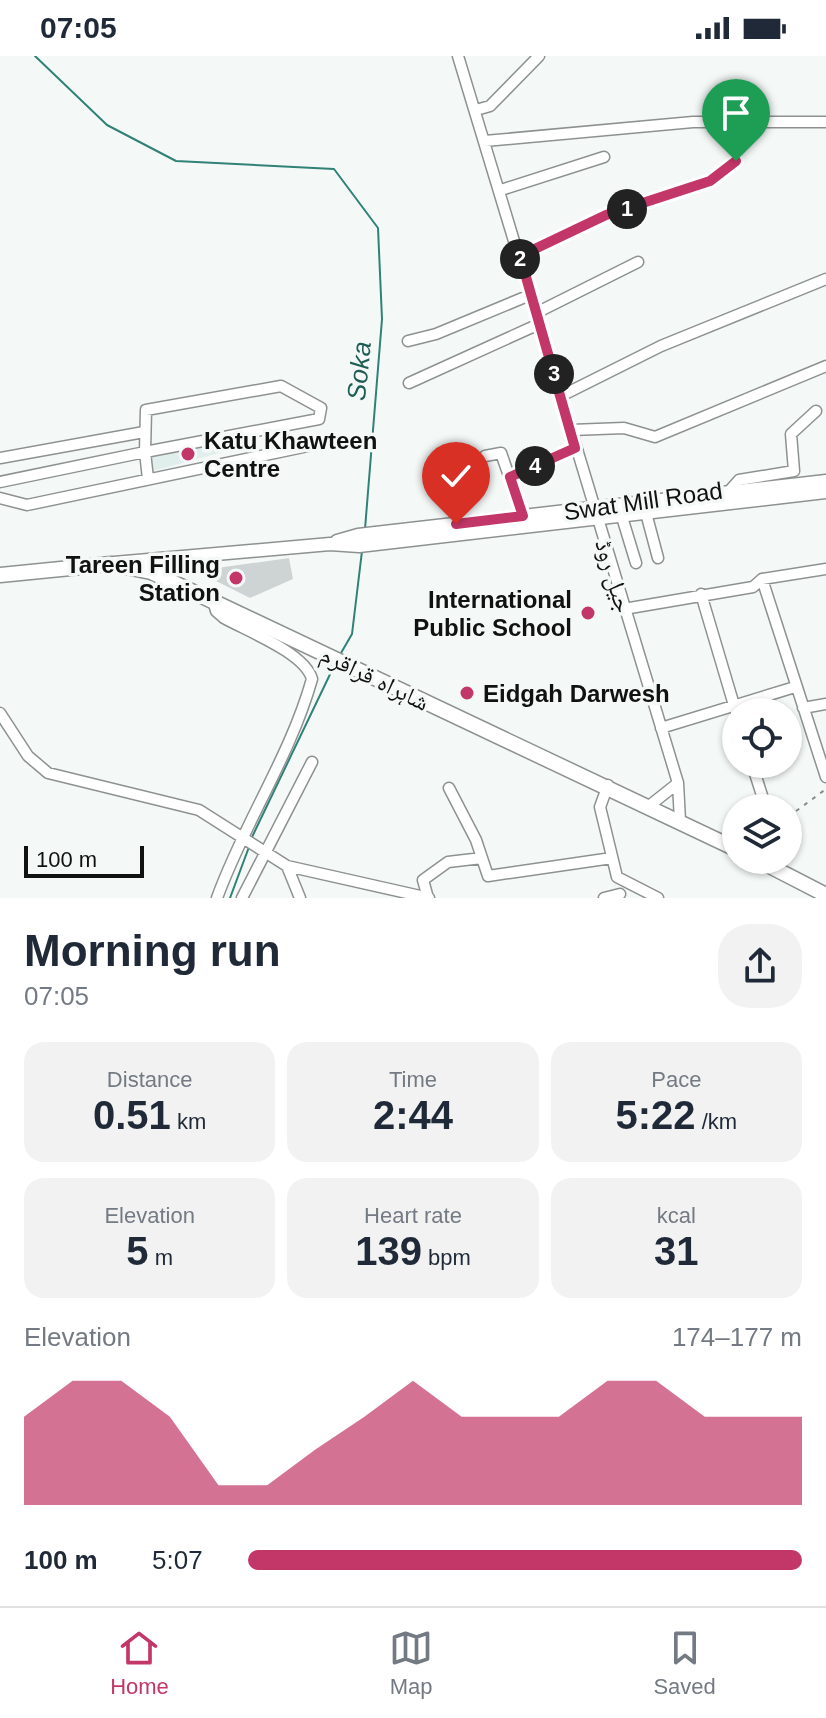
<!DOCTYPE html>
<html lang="en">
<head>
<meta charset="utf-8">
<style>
	:root { --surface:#fff; --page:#f2f2f3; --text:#1f2937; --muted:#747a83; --line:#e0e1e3; --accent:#c33768 }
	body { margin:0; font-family:Helvetica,"Noto Naskh Arabic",sans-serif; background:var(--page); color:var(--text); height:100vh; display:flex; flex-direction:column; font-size:30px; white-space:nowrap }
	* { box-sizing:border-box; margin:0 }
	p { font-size:26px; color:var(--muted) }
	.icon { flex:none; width:44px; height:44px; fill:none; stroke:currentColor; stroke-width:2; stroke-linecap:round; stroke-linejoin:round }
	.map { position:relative; height:842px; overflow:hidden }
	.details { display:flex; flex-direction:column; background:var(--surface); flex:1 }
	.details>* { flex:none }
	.fabs { position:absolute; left:722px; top:642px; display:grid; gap:16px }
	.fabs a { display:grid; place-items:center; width:80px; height:80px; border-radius:50%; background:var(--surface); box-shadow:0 2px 6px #0004; font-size:40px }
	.scale { position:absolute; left:24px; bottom:20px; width:120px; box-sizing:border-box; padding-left:8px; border:4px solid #101211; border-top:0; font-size:22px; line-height:28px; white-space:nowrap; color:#101211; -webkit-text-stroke:6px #f4f9f8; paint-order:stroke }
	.pin { position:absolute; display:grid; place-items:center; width:68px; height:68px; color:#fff; margin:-82px -34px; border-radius:50% 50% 50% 0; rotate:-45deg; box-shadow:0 0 8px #0007 }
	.pin .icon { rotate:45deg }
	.km { position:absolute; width:40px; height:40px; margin:-20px; border-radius:50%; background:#222; color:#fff; font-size:22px; line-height:40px; text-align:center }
	.round { display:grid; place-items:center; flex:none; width:84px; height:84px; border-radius:32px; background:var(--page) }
	.head { display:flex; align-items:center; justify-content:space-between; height:136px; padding:0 24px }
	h1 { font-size:44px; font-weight:700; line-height:60px }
	.figures { display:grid; grid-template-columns:repeat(3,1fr); gap:12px; height:136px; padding:8px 24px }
	.figures div { display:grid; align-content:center; border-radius:20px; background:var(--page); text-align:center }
	.figures b { font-size:40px; font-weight:700 }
	.figures small { font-size:22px; font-weight:400 }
	.figures p { font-size:22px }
	.chart { height:224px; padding:16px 24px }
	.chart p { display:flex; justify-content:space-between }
	.chart svg { width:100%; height:144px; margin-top:8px; fill:var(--accent); opacity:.7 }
	ul { padding:0 24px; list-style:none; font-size:26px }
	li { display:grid; grid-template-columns:128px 96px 1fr; align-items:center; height:60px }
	li i { height:20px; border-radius:10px; background:var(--accent) }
	.status { display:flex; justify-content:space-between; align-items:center; height:56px; padding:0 40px; background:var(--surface); direction:ltr }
	.status svg { height:22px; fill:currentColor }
	.dock { display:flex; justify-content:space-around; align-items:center; height:112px; border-top:2px solid var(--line); background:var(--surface); font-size:22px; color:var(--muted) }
	.dock a { display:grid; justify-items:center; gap:4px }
	.dock .current { color:var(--accent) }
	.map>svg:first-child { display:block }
</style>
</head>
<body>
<div class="status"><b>07:05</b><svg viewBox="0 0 49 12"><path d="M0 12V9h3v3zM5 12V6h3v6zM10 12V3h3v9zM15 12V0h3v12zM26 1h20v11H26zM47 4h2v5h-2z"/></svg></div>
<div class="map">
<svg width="826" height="842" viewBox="0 0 826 842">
	<rect width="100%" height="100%" fill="#f4f9f8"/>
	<path fill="#e0efec" d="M 222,382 L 223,396 L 153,415 L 152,399 Z"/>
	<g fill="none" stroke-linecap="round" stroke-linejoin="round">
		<path stroke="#308176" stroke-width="2" d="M 35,0 L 107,69 L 176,105 L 334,113 L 378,172 L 382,263 L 365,473
			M 341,597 L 352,578 L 362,495
			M 252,781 L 334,610
			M 230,842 L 249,791"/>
	</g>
	<path fill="#ced4d3" d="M 289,502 L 293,523 L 250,542 L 196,515 Z"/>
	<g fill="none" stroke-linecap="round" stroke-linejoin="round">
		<defs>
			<path id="minor" d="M 458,0 L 678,727 L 680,765
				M 476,54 L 490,50 L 539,0
				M 485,85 L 693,66 L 826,66
				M 501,134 L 604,101
				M 520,200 L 606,159 L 710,125 L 736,105
				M 536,257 L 638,206
				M 408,285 L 436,278 L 530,239
				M 409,327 L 539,268
				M 561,340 L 661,290 L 826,223
				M 571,374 L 624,372 L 655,381 L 826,310
				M 485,400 L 501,397 L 523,460
				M 0,402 L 144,376
				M 510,421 L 575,392
				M 0,426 L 145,396 L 146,354 L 281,330 L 321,352 L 319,363 L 145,396 L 148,423
				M 731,433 L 739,424 L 794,415 L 791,378 L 816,355
				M 0,442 L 27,449 L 313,389
				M 646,457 L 658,502
				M 622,461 L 636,507
				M 762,523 L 826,721
				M 701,538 L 736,656
				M 213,544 L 216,555 L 224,562 C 247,575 305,597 312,623 C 290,701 244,767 217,842
				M 624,553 L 753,531 L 762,523 L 826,513
				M 803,652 L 826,648
				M 0,657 L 28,700 L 48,717 L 199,754 L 287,810 L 429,842
				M 661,672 L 795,631
				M 752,708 L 766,752
				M 608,729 L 600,751 L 617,821 L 658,842
				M 449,732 L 476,784 L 488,820 L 612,802
				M 649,750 L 678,727
				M 287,810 L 300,842
				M 242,842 L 312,706
				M 428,842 L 423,824 L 448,806 L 482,802
				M 604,842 L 620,838"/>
			<path id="major" d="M 337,485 L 358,479 L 826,425
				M 114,507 L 330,488 L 359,490 L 826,436"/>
			<path id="highway" d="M 0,519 L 111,508 L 151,516 L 736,793
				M 758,804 L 826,839"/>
		</defs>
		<use href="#minor" stroke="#8d9291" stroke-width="13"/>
		<use href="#major" stroke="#8d9291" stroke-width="15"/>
		<use href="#highway" stroke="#8d9291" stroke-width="17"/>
		<path stroke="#878a89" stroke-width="2" stroke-dasharray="4 6" stroke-linecap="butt" d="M 788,761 L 826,733"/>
		<use href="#minor" stroke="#fff" stroke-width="10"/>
		<use href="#major" stroke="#fff" stroke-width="12"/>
		<use href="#highway" stroke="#fff" stroke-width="14"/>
	</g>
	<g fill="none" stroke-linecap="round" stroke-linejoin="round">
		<defs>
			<path id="route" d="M 456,468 L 523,460 L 510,421 L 575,392 L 520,200 L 606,159 L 710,125 L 736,105"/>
		</defs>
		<use href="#route" stroke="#fff" stroke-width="16"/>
		<use href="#route" stroke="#c33768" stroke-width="10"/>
	</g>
	<g fill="#c33768" stroke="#f4f9f8" stroke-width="3">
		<circle cx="188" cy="398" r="8"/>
		<circle cx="236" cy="522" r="8"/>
		<circle cx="588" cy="557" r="8"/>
		<circle cx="467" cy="637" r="8"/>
	</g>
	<g text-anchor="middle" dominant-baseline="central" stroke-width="7" stroke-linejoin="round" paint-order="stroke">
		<g font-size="24" font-weight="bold" fill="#101211" stroke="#f4f9f8" text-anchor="start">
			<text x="204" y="384">Katu Khawteen<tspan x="204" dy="28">Centre</tspan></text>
			<text x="220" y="508" text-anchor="end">Tareen Filling<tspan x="220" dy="28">Station</tspan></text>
			<text x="572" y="543" text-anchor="end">International<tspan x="572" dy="28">Public School</tspan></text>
			<text x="483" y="637">Eidgah Darwesh</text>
		</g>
		<g font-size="24" fill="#101211" stroke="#f4f9f8">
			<text transform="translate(643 445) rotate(-8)">Swat Mill Road</text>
			<text transform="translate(614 520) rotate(73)">جیل روڈ</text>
			<text transform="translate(375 622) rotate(26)">شاہراہ قراقرم</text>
		</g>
		<g font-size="26" font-style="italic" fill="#1f5d55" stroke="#f4f9f8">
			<text transform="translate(359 315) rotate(-84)">Soka</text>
		</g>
	</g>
</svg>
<div class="fabs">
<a><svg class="icon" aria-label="locate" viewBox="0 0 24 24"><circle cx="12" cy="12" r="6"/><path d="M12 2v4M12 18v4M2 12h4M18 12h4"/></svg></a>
<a><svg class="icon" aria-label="layers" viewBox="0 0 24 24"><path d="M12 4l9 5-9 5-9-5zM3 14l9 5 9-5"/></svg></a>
</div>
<div class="scale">100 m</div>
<div class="pin" style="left:736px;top:105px;background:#1e9e55"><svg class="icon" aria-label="arrive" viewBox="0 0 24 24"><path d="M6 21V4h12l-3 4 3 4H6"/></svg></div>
<div class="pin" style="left:456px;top:468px;background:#d93025"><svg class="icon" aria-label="check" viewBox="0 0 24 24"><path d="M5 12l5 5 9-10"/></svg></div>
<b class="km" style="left:627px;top:153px">1</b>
<b class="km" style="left:520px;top:203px">2</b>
<b class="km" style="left:554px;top:318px">3</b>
<b class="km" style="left:535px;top:410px">4</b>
</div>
<section class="details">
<div class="head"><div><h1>Morning run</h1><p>07:05</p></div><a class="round"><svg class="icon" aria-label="share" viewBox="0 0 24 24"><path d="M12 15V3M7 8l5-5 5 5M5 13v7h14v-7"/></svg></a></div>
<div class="figures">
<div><p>Distance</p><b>0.51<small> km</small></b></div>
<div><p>Time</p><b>2:44</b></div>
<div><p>Pace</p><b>5:22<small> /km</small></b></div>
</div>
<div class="figures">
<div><p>Elevation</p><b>5<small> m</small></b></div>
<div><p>Heart rate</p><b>139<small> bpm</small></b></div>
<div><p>kcal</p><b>31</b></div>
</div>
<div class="chart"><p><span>Elevation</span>174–177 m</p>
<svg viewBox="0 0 160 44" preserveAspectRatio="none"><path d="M0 44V17L10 6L20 6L30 17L40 38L50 38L60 27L70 17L80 6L90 17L100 17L110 17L120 6L130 6L140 17L150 17L160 17V44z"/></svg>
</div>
<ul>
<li><b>100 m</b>5:07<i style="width:100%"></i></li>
</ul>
</section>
<nav class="dock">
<a class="current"><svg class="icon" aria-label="home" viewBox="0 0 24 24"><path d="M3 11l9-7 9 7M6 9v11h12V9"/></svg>Home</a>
<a><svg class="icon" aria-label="map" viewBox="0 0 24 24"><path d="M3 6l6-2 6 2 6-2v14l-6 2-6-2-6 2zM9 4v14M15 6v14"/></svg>Map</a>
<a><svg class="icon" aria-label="saved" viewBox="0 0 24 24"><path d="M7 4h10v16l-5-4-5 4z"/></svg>Saved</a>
</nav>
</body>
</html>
